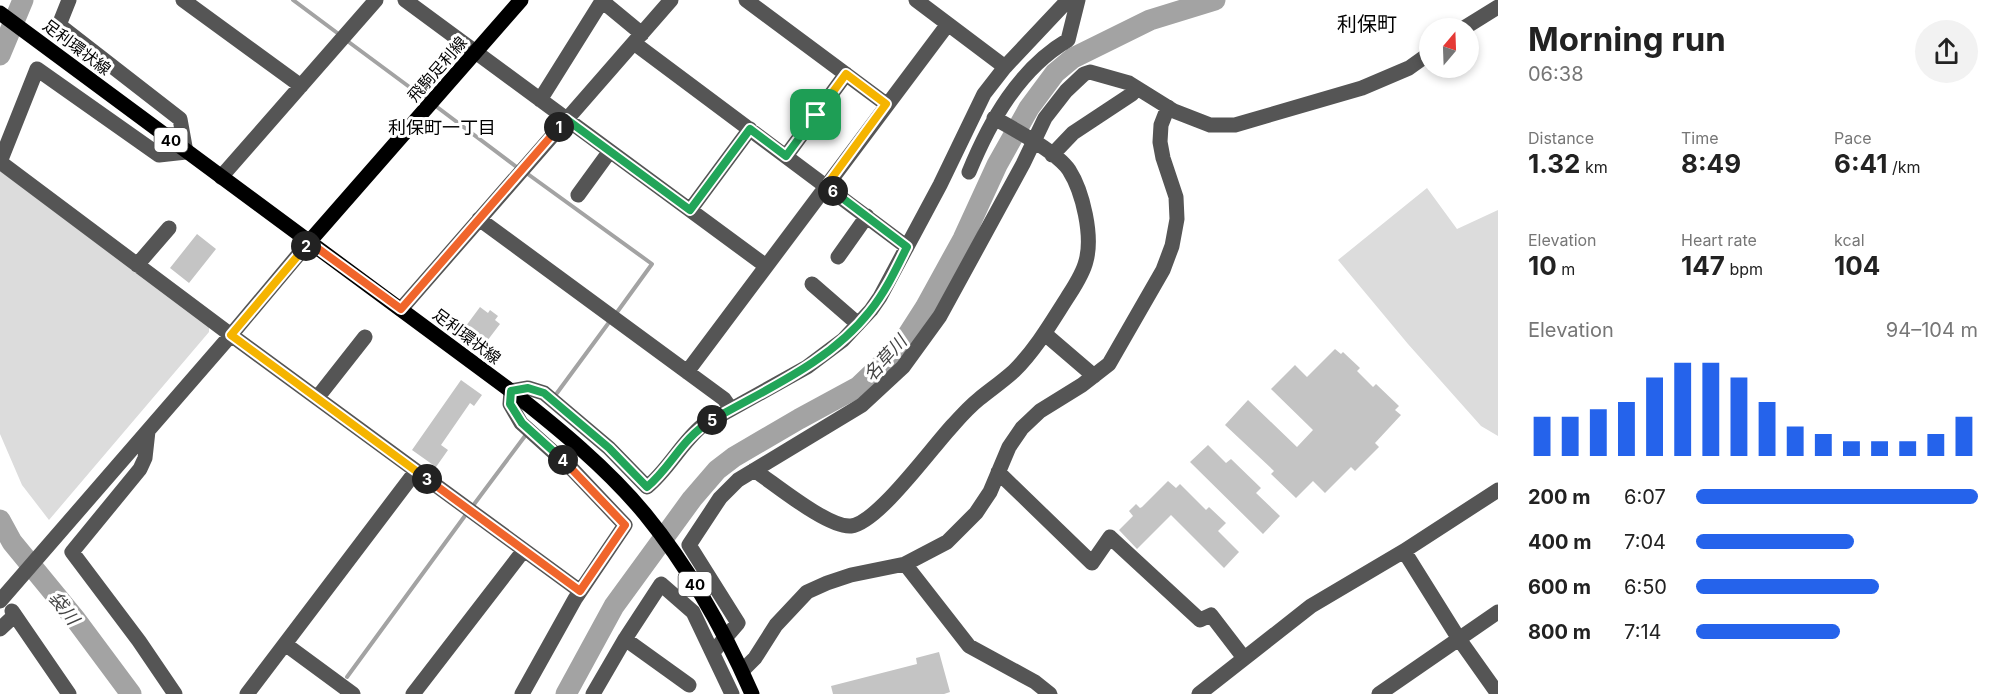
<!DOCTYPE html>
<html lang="en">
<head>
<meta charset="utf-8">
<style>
	:root { --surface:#fff; --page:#f2f2f2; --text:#222; --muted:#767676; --accent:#2563eb }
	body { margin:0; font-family:Inter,"Noto Sans JP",sans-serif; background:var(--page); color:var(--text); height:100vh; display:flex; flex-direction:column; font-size:22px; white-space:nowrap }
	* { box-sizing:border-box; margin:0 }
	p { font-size:20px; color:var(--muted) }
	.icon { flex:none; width:33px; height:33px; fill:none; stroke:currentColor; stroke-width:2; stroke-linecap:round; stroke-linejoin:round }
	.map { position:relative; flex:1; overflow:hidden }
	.drawer { display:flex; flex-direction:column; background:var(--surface); width:510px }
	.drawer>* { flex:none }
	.needle { width:39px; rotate:19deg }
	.fabs { position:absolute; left:1419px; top:18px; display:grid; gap:12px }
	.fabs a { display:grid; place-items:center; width:60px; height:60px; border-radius:50%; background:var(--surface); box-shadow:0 3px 9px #0003; font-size:30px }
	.pin { position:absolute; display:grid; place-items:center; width:51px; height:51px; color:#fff; margin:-26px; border-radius:12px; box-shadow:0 3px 9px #0006 }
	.km { position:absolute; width:30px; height:30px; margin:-15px; border-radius:50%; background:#222; color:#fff; font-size:16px; line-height:30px; text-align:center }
	.round { display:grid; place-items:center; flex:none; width:63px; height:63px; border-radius:32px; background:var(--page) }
	.head { display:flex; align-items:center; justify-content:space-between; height:102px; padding:0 30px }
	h1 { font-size:33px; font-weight:700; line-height:45px }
	.figures { display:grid; grid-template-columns:repeat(3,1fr); gap:9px; height:102px; padding:6px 30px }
	.figures div { display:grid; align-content:center }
	.figures b { font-size:26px; font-weight:700 }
	.figures small { font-size:16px; font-weight:400 }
	.figures p { font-size:16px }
	.chart { height:168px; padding:12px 30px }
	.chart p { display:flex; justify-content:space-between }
	.chart svg { width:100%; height:108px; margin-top:6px; stroke:var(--accent); stroke-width:6 }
	ul { padding:0 30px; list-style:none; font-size:20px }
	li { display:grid; grid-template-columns:96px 72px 1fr; align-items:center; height:45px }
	li i { height:15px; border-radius:8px; background:var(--accent) }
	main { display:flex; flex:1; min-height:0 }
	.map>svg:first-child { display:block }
</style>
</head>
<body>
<main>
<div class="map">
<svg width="1498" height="694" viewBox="0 0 1498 694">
	<rect width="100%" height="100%" fill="#fff"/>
	<path fill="#dcdcdc" d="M 0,170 L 209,325 L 209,332 L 49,520 L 22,485 L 0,434 Z
		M 1427,188 L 1457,229 L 1498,210 L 1498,436 L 1481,426 L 1408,344 L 1338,260 Z"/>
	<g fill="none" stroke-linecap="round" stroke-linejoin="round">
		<path stroke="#a3a3a3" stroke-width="4" d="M 293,0 L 340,35
			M 346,40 L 427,100
			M 433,104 L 518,168
			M 525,172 L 652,264 L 615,315
			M 557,393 L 610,321
			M 472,507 L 525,436
			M 347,677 L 467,513"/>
		<path stroke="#a3a3a3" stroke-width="21" d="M 0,55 L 23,0
			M 0,520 L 12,542 L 76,620 L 131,694
			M 566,694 L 614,606 L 692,499 L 717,470 L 734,457 L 799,419 L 858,387 L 900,347 L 925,308 L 963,239 L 997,165 L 1029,108 L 1055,73 L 1073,58 L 1150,20 L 1215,0"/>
	</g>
	<path fill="#c4c4c4" d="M 197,234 L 216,249 L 189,283 L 170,268 Z
		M 480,307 L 488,313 L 490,310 L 498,316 L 495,320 L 500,324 L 484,345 L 473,336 L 470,341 L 460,334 Z
		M 1335,349 L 1341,354 L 1343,352 L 1360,368 L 1357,371 L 1373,387 L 1376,384 L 1399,406 L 1395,410 L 1401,415 L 1375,443 L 1379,447 L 1355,471 L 1351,467 L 1325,493 L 1313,481 L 1296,498 L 1271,474 L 1274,471 L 1225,425 L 1248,400 L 1297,447 L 1313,430 L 1271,389 L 1295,365 L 1307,377 Z
		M 461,380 L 482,395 L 474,406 L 470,403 L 441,445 L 448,450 L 436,467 L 412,450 Z
		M 1208,445 L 1226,463 L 1231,459 L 1261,488 L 1256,493 L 1280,516 L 1263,534 L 1190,462 Z
		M 1168,481 L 1176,488 L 1180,484 L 1206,510 L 1209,507 L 1226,523 L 1218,531 L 1239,552 L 1224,568 L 1171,515 L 1137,549 L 1119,530 L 1133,516 L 1129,511 L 1136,504 L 1140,508 L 1142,507 Z
		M 939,652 L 950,692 L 944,694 L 833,694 L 831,686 L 917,664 L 916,658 Z"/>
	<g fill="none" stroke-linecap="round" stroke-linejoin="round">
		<path stroke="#555" stroke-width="15" d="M 69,0 L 59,25 L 180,119 L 186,152 L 159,155 L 37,69 L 0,162 L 231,335 L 580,591
			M 183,0 L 301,86
			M 405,0 L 766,266
			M 746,0 L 886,104
			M 916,0 L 1005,67
			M 1464,28 L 1498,7
			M 634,43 L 907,247
			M 540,100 L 602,1 L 642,34
			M 1052,155 L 1073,133 L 1132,94 L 1137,88
			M 786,156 L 846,74
			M 969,172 C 990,121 1019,69 1068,40 L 1078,0
			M 221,177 L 376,0
			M 578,195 L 610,151
			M 690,210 L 750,129
			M 479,219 L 724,399 L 731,409
			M 838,257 L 867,216
			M 137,265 L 169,228
			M 812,284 L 858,324
			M 401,309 L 671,0
			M 1045,334 L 1094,376
			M 687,372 L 948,24
			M 317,398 L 365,337
			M 148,431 L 145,458 L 140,469 L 72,552 L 139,641 L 175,694
			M 754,470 C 775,484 828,528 851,526 C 878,523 933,446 953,425 C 961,416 969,407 979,399 C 990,390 1003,381 1014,371 C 1036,349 1051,323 1067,298 C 1074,287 1083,274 1086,261 C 1093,236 1083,192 1069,170 C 1057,152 1014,129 994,118
			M 998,472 L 1092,563 L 1110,537 L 1200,620 L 1211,615 L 1244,658
			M 1404,551 L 1459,639 L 1498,694
			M 905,564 L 969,646 L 1035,682 L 1050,694
			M 0,601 L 231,335 L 309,242
			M 12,611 L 69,694
			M 0,629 L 15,615
			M 625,639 L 689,685
			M 285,644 L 353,694
			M 713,652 L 738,623 L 689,545 L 720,498 L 738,480 L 862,405 L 903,367 L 940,316 L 1023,164 L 1045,118 L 1066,91 L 1084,74 L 1090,72 L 1129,83 L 1174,111 L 1210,125 L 1235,125 L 1362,88 L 1409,68 L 1430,53
			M 742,671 L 755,658 L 776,625 L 807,592 L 827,583 L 851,575 L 905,564 L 947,542 L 976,513 L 990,492 L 1009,447 L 1022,428 L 1040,411 L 1082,385 L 1109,364 L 1163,270 L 1172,246 L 1177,219 L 1176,197 L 1163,158 L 1160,142 L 1161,125 L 1168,107
			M 247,694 L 416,471
			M 413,694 L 524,550
			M 522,694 L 575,599 L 625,525 L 571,468 L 521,423 L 510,404 L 511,391 L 528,388 L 544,393 L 609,448 L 647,487 C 669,469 681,443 703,425 L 807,367 L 843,340 L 871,310 L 880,297 L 940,185 L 984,94 L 1005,67 L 1068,0
			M 593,694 L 625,639 L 661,584 L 693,612 L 732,694
			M 1199,694 L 1311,606 L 1404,551 L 1498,490
			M 1379,694 L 1498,612"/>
		<path stroke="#000" stroke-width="15" d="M 0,13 L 511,391 C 558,428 607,468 645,514 C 690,569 724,630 752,694
			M 309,242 L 521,0"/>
	</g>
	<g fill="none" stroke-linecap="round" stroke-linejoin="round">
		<defs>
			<path id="split-1" d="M 559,127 L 566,119 L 690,210 L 750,129 L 786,156 L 816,115"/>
			<path id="split-2" d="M 306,246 L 309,242 L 401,309 L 559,127"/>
			<path id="split-3" d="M 306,246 L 231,335 L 427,479"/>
			<path id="split-4" d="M 427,479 L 580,591 L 625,525 L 563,460"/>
			<path id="split-5" d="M 563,460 L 522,423 L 510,404 L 511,391 L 528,388 L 544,393 L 609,448 L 647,487 C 672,466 681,439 712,420"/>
			<path id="split-6" d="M 712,420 C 768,388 830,362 870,311 C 886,291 896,269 907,247 L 833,191"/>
			<path id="split-7" d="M 816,115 L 846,74 L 886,104 L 826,186 L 833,191"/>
		</defs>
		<use href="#split-1" stroke="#fff" stroke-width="12"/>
		<use href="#split-2" stroke="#fff" stroke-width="12"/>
		<use href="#split-3" stroke="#fff" stroke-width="12"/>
		<use href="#split-4" stroke="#fff" stroke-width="12"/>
		<use href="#split-5" stroke="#fff" stroke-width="12"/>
		<use href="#split-6" stroke="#fff" stroke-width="12"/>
		<use href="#split-7" stroke="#fff" stroke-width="12"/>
		<use href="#split-1" stroke="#22a559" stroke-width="8"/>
		<use href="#split-2" stroke="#f0652b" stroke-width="8"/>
		<use href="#split-3" stroke="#f5b400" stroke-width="8"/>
		<use href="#split-4" stroke="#f0652b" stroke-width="8"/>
		<use href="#split-5" stroke="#22a559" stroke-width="8"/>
		<use href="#split-6" stroke="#22a559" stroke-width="8"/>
		<use href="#split-7" stroke="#f5b400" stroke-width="8"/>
	</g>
	<g text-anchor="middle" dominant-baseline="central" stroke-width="6" stroke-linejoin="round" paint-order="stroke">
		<g fill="#fff" stroke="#4c4c4c" stroke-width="1.5">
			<rect x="154.5" y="128" width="33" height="24" rx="4.5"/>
			<rect x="678.5" y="572" width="33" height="24" rx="4.5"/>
		</g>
		<g font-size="15" font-weight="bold" fill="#000">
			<text x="171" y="140">40</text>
			<text x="695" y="584">40</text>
		</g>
		<g font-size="16" fill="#000" stroke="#fff">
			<text transform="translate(77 47) rotate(37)">足利環状線</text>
			<text transform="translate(437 69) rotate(-49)">飛駒足利線</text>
			<text transform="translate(467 336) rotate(37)">足利環状線</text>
		</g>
		<g font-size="18" fill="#000" stroke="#fff">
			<text x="442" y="127">利保町一丁目</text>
		</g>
		<g font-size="18" font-style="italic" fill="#444" stroke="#fff">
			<text transform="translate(885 358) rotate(-48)">名草川</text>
			<text transform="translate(64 608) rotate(52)">袋川</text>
		</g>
		<g font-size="20" fill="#000" stroke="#fff">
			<text x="1367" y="24">利保町</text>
		</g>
	</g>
</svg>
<div class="fabs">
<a><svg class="needle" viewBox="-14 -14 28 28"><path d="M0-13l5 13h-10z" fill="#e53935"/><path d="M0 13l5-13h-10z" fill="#767676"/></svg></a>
</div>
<div class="pin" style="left:816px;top:115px;background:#1e9e55"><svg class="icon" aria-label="arrive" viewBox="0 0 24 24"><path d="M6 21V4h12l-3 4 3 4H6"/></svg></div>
<b class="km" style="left:559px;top:127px">1</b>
<b class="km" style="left:306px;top:246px">2</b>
<b class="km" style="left:427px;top:479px">3</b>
<b class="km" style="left:563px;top:460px">4</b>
<b class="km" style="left:712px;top:420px">5</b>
<b class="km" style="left:833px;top:191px">6</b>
</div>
<section class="drawer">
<div class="head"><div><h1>Morning run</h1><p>06:38</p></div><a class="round"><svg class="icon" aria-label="share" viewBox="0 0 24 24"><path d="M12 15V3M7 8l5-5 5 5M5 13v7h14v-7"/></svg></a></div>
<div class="figures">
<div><p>Distance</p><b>1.32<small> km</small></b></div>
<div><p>Time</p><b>8:49</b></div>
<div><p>Pace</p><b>6:41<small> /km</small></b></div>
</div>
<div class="figures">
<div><p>Elevation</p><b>10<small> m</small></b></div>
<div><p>Heart rate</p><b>147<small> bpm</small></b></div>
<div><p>kcal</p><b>104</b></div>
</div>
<div class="chart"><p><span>Elevation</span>94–104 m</p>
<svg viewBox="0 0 160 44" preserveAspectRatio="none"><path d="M5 44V28M15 44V28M25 44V25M35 44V22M45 44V12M55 44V6M65 44V6M75 44V12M85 44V22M95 44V32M105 44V35M115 44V38M125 44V38M135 44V38M145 44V35M155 44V28"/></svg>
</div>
<ul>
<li><b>200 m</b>6:07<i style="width:100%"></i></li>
<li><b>400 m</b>7:04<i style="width:56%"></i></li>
<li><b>600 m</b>6:50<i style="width:65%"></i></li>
<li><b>800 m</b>7:14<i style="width:51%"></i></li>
</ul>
</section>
</main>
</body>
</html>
